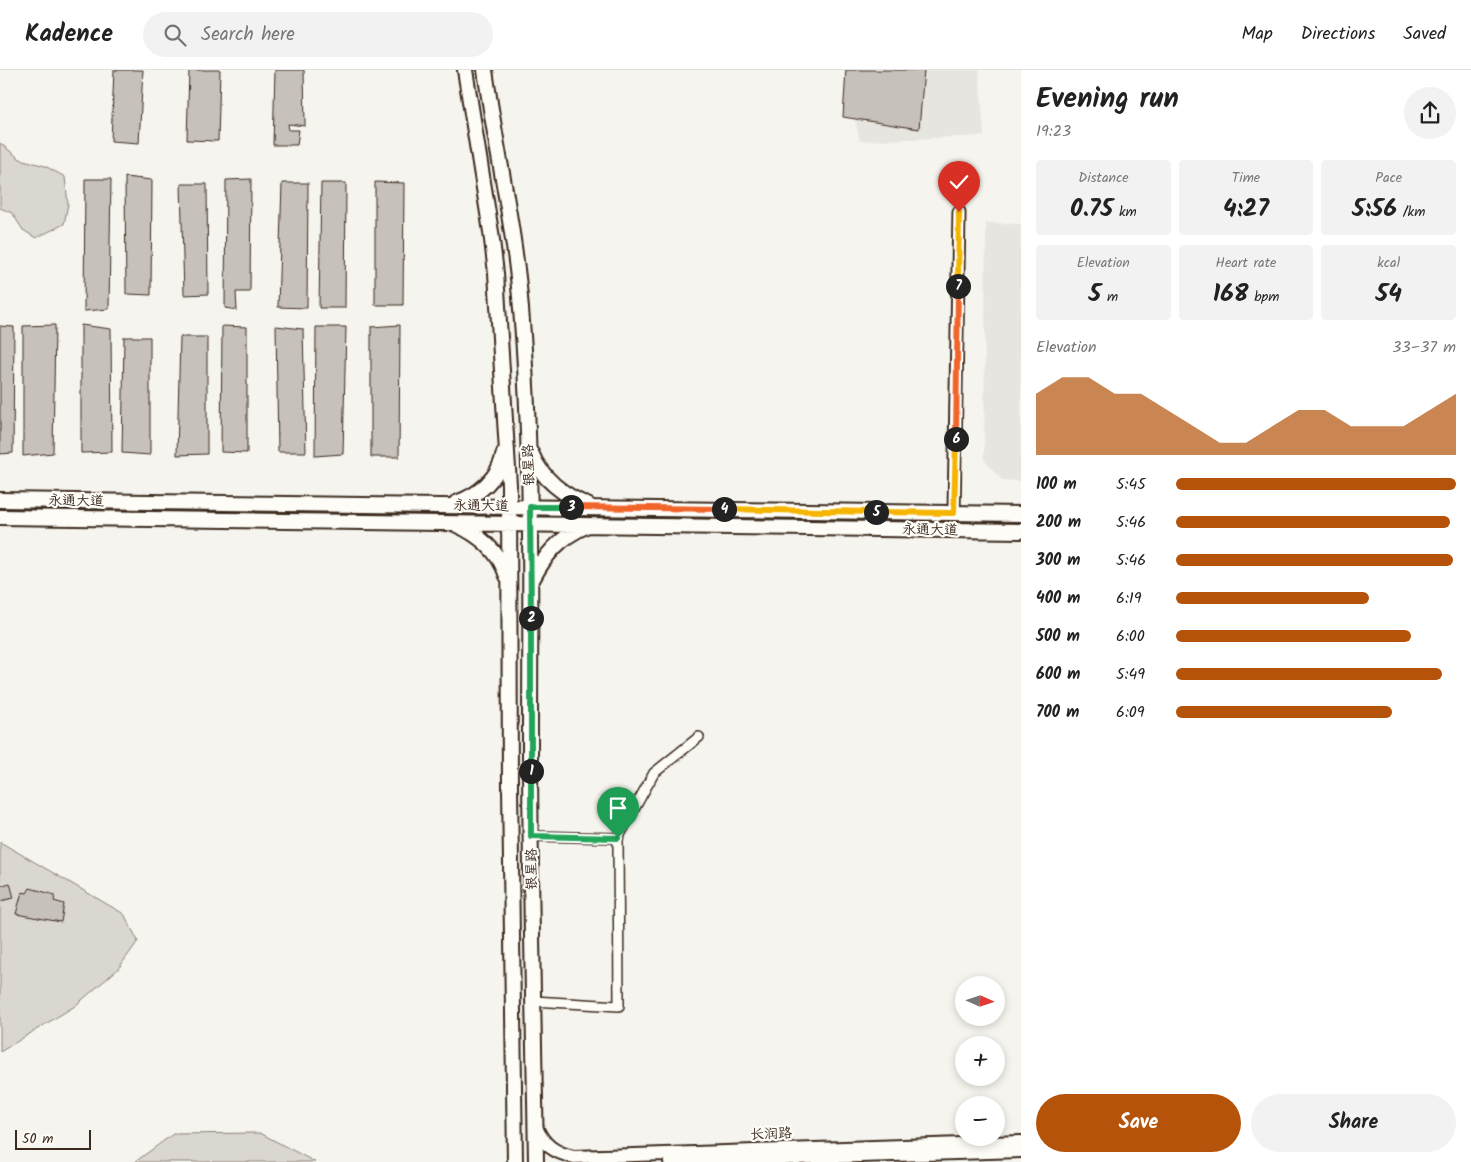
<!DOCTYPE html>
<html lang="en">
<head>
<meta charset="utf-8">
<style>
	:root { --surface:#fff; --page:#f2f2f2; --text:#222; --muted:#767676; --line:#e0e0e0; --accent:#b45309 }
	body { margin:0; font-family:Kalam,"LXGW WenKai TC",sans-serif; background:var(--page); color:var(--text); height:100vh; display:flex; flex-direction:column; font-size:19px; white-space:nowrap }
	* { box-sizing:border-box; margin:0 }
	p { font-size:16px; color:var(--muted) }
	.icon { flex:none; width:28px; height:28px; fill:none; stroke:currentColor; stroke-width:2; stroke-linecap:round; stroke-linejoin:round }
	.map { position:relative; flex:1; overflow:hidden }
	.panel { display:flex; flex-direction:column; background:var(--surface); width:450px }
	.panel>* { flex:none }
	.needle { width:32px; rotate:93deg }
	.fabs { position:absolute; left:955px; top:906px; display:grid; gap:10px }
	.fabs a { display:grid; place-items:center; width:50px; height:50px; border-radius:50%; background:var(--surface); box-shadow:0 2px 8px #0003; font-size:25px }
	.scale { position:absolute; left:15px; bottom:12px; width:76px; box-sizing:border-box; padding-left:5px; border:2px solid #3b2a1e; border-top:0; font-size:14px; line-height:18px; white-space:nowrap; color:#3b2a1e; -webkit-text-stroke:4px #fdfcf7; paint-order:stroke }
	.pin { position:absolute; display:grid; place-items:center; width:42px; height:42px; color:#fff; margin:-51px -21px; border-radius:50% 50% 50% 0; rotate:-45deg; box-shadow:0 0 5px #0007 }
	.pin .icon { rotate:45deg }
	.km { position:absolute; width:25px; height:25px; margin:-12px; border-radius:50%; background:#222; color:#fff; font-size:14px; line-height:25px; text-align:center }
	.round { display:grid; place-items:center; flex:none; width:52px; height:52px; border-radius:26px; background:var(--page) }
	.headline { display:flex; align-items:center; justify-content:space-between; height:85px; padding:0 15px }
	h1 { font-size:28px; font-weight:600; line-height:38px }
	.stats { display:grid; grid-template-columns:repeat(3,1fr); gap:8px; height:85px; padding:5px 15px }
	.stats div { display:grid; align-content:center; border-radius:5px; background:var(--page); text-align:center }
	.stats b { font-size:25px; font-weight:600 }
	.stats small { font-size:14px; font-weight:400 }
	.stats p { font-size:14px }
	.chart { height:140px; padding:10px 15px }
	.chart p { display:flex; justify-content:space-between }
	.chart svg { width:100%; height:90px; margin-top:5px; fill:var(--accent); opacity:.7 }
	.cta { display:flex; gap:10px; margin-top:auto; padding:10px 15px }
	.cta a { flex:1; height:58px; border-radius:30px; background:var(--accent); color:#fff; font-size:20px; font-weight:600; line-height:58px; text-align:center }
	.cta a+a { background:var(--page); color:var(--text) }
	ul { padding:0 15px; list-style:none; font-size:16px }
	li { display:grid; grid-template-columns:80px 60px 1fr; align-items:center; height:38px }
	li i { height:12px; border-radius:6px; background:var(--accent) }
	header { display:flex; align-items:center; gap:30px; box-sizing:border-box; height:70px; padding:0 25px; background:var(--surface); border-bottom:1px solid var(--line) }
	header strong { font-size:24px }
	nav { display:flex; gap:28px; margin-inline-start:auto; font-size:18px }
	.search { width:350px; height:45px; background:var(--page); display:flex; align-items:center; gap:12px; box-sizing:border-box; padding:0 18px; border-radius:28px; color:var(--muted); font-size:19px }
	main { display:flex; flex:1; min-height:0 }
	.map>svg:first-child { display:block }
</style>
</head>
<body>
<header>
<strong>Kadence</strong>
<div class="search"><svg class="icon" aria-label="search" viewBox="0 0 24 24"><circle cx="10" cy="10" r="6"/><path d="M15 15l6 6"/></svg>Search here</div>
<nav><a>Map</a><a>Directions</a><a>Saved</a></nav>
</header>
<main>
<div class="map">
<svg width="1021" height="1092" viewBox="0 0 1021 1092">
	<rect width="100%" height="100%" fill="#f5f4ee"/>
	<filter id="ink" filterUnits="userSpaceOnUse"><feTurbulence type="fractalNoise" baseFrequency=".02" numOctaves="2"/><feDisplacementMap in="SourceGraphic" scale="10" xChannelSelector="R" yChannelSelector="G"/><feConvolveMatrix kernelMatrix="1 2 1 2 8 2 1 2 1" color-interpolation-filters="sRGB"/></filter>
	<g filter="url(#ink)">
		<path fill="#e7e5df" d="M 843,0 L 979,0 L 984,66 L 860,71 Z
			M 986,153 L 1021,154 L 1021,411 L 1002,410 L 984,390 Z"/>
		<path fill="#dad6d0" stroke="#8a8077" d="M 0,73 L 20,89 L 45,96 L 65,107 L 68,134 L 64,154 L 36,168 L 23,160 L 12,143 L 0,138 Z
			M 0,772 L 124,844 L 138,871 L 118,899 L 75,936 L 0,982 Z
			M 260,1063 L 315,1092 L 135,1092 L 173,1064 Z"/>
		<path fill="#c7c1bb" stroke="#3b2a1e" d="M 114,0 L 143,0 L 139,73 L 111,71 Z
			M 189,0 L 220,0 L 218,71 L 187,70 Z
			M 275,0 L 304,0 L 305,56 L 288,54 L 289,60 L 299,60 L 297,75 L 273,75 Z
			M 846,0 L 924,0 L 919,59 L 843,47 Z
			M 125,107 L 152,110 L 151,225 L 126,224 Z
			M 85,109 L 111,109 L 109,239 L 84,241 Z
			M 251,109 L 250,222 L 236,222 L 237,240 L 225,238 L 226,110 Z
			M 375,112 L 404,113 L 403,235 L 375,235 Z
			M 282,113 L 308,113 L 307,238 L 278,237 Z
			M 321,113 L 346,113 L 345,238 L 319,238 Z
			M 181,114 L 207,114 L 208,224 L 184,225 Z
			M 55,255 L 53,383 L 23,386 L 23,256 Z
			M 81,255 L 111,259 L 112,382 L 81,383 Z
			M 400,255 L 399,387 L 371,387 L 371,257 Z
			M 0,256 L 14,257 L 13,383 L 0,384 Z
			M 222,256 L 247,257 L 247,383 L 221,382 Z
			M 276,256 L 303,259 L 306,382 L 278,382 Z
			M 316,257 L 346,257 L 343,384 L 315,386 Z
			M 124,267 L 150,267 L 150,385 L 122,383 Z
			M 180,267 L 207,267 L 207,384 L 177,385 Z
			M 10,813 L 14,828 L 0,831 L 0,816 Z
			M 30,818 L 55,825 L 54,831 L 64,834 L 61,852 L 16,844 L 22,822 L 27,823 Z"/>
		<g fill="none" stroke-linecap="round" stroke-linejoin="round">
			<defs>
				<path id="minor" d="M 531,766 L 618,768
					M 533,931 L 619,936 L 618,768 L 654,703 L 699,667"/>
				<path id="tertiary" d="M 954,443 L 959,142"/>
				<path id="secondary" d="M 536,1057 C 543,1075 555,1083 574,1087 L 1021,1072
					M 670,1092 L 1021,1081"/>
				<path id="primary" d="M 465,0 L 491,162 L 496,203 L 509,415 L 510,717 L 515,1092
					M 485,0 C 496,80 515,159 521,239 C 533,384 530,529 530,674 C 530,813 534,953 536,1092
					M 531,383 C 542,410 564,425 589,436
					M 0,430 L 1021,444
					M 456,433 C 479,425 499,408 504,383
					M 0,447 L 1021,461
					M 455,454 C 478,464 499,481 507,506
					M 532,510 C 545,485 560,467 586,456"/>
			</defs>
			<use href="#minor" stroke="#3b2a1e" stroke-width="12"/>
			<use href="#tertiary" stroke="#3b2a1e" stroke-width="15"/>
			<use href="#secondary" stroke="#3b2a1e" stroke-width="16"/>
			<use href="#primary" stroke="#3b2a1e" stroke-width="18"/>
			<use href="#minor" stroke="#fdfcf7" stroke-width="9"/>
			<use href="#tertiary" stroke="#fdfcf7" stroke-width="11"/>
			<use href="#secondary" stroke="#fdfcf7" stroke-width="12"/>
			<use href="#primary" stroke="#fdfcf7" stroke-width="14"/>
		</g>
	</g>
	<g fill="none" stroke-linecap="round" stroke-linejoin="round" filter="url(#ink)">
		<defs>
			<path id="split-1" d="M 531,701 L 531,766 L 618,768"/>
			<path id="split-2" d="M 531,701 L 531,548"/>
			<path id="split-3" d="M 531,548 L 530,437 L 571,437"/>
			<path id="split-4" d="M 571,437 L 724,439"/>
			<path id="split-5" d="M 724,439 L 876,442"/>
			<path id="split-6" d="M 876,442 L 954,443 L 956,369"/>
			<path id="split-7" d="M 956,369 L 958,216"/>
			<path id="split-8" d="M 958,216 L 959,142"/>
		</defs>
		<use href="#split-1" stroke="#fff" stroke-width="10"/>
		<use href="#split-2" stroke="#fff" stroke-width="10"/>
		<use href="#split-3" stroke="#fff" stroke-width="10"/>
		<use href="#split-4" stroke="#fff" stroke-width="10"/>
		<use href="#split-5" stroke="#fff" stroke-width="10"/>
		<use href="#split-6" stroke="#fff" stroke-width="10"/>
		<use href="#split-7" stroke="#fff" stroke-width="10"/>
		<use href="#split-8" stroke="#fff" stroke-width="10"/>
		<use href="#split-1" stroke="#22a559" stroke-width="6"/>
		<use href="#split-2" stroke="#22a559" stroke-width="6"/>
		<use href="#split-3" stroke="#22a559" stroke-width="6"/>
		<use href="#split-4" stroke="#f0652b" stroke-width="6"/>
		<use href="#split-5" stroke="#f5b400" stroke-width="6"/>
		<use href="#split-6" stroke="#f5b400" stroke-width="6"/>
		<use href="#split-7" stroke="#f0652b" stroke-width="6"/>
		<use href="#split-8" stroke="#f5b400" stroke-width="6"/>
	</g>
	<g text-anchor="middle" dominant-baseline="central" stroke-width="4.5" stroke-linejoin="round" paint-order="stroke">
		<g font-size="14" fill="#3b2a1e" stroke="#fdfcf7">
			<text transform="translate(529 395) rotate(-92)">银星路</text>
			<text transform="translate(76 431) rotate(1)">永通大道</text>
			<text transform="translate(481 436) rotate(1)">永通大道</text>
			<text transform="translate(930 460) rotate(1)">永通大道</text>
			<text transform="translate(532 799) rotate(-91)">银星路</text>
			<text transform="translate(771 1064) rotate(-2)">长润路</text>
		</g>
	</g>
</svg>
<div class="fabs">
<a><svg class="needle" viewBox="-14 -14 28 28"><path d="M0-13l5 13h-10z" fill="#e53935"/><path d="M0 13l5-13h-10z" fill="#767676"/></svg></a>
<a>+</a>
<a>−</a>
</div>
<div class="scale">50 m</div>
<div class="pin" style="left:618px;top:768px;background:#1e9e55"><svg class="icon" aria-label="arrive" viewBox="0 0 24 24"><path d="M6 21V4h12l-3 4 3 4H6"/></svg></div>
<div class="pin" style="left:959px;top:142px;background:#d93025"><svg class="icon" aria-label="check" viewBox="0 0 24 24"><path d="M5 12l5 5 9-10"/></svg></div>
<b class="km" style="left:531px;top:701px">1</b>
<b class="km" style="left:531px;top:548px">2</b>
<b class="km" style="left:571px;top:437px">3</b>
<b class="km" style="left:724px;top:439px">4</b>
<b class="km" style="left:876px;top:442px">5</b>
<b class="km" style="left:956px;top:369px">6</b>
<b class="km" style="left:958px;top:216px">7</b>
</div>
<section class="panel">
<div class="headline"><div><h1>Evening run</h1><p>19:23</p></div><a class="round"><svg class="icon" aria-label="share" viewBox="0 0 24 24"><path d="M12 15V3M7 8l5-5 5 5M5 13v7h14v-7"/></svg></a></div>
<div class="stats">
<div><p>Distance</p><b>0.75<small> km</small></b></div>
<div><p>Time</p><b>4:27</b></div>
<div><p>Pace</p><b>5:56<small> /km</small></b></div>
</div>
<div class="stats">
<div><p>Elevation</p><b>5<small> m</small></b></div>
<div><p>Heart rate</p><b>168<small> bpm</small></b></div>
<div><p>kcal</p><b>54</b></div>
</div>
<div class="chart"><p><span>Elevation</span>33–37 m</p>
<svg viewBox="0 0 160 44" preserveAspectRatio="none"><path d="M0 44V14L10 6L20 6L30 14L40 14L50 22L60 30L70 38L80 38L90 30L100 22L110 22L120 30L130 30L140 30L150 22L160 14V44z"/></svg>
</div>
<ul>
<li><b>100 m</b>5:45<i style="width:100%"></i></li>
<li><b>200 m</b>5:46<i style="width:98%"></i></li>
<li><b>300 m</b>5:46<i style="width:99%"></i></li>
<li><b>400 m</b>6:19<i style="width:69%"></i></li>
<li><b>500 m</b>6:00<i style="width:84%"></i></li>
<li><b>600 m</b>5:49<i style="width:95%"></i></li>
<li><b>700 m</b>6:09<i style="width:77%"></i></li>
</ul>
<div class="cta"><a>Save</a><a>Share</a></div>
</section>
</main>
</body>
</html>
